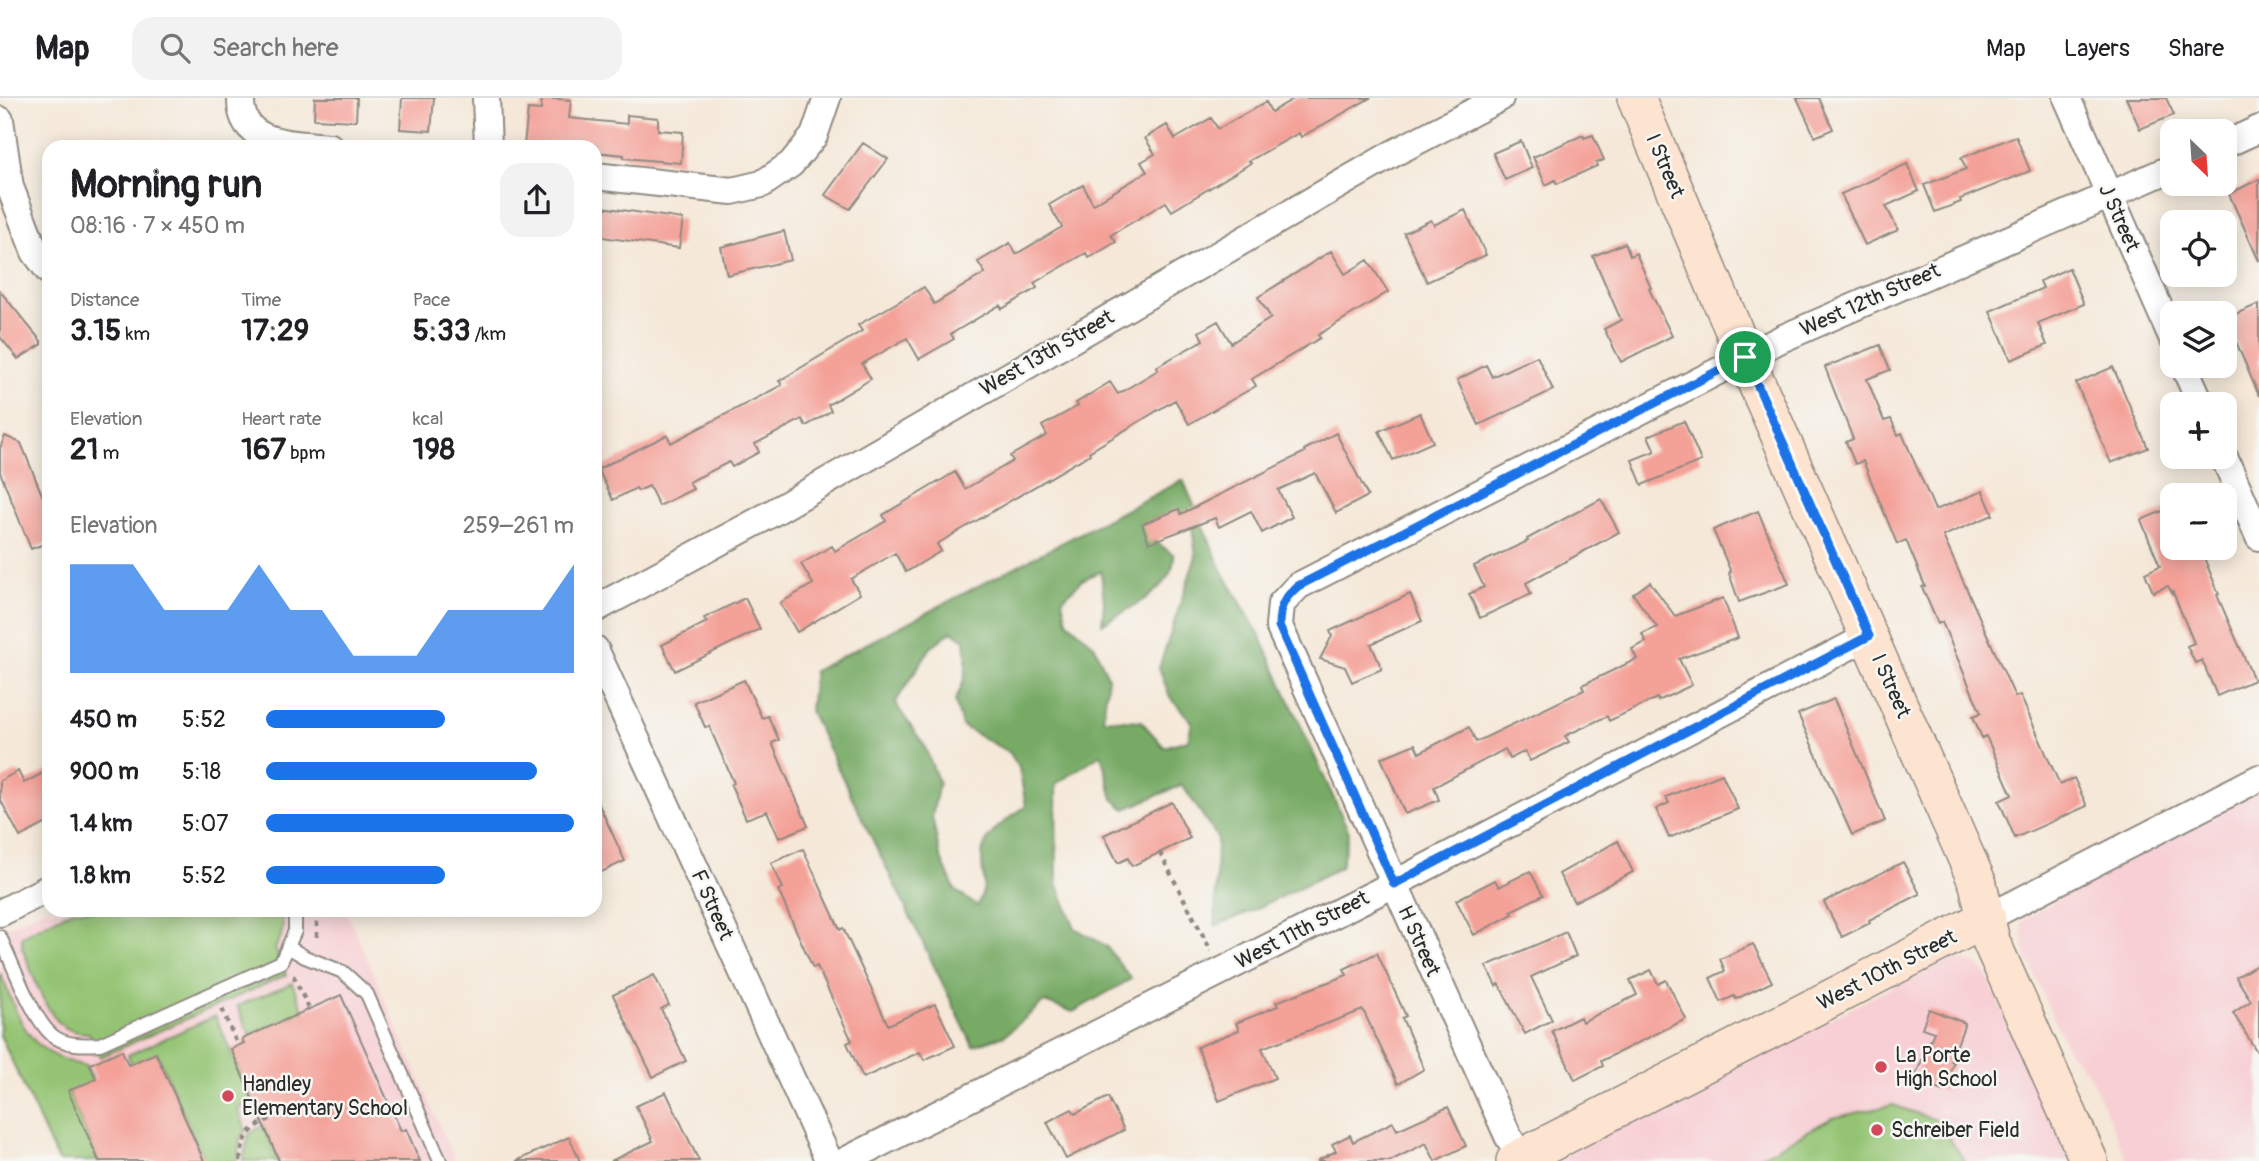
<!DOCTYPE html>
<html lang="en">
<head>
<meta charset="utf-8">
<style>
	:root { --surface:#fff; --page:#f2f2f2; --text:#202124; --muted:#757577; --line:#e0e0e0; --accent:#1a73e8 }
	body { margin:0; font-family:Pangolin,sans-serif; background:var(--page); color:var(--text); height:100vh; display:flex; flex-direction:column; font-size:26px; white-space:nowrap }
	* { box-sizing:border-box; margin:0 }
	p { font-size:23px; color:var(--muted) }
	.icon { flex:none; width:38px; height:38px; fill:none; stroke:currentColor; stroke-width:2; stroke-linecap:round; stroke-linejoin:round }
	.map { position:relative; flex:1; overflow:hidden }
	.drawer { position:absolute; left:42px; top:42px; width:560px; height:777px; display:flex; flex-direction:column; background:var(--surface); border-radius:21px; box-shadow:0 4px 18px #0003 }
	.drawer>* { flex:none }
	.needle { width:46px; rotate:155deg }
	.buttons { position:absolute; left:2160px; top:21px; display:grid; gap:14px }
	.buttons a { display:grid; place-items:center; width:77px; height:77px; border-radius:14px; background:var(--surface); box-shadow:0 4px 18px #0003; font-size:35px }
	.pin { position:absolute; display:grid; place-items:center; width:60px; height:60px; color:#fff; margin:-30px; border:4px solid #fff; border-radius:50%; box-shadow:0 2px 7px #0007 }
	.round { display:grid; place-items:center; flex:none; width:74px; height:74px; border-radius:21px; background:var(--page) }
	.overview { display:flex; align-items:center; justify-content:space-between; height:119px; padding:0 28px }
	h1 { font-size:38px; font-weight:700; line-height:52px }
	.figures { display:grid; grid-template-columns:repeat(3,1fr); gap:10px; height:119px; padding:7px 28px }
	.figures div { display:grid; align-content:center }
	.figures b { font-size:30px; font-weight:700 }
	.figures small { font-size:19px; font-weight:400 }
	.figures p { font-size:19px }
	.chart { height:196px; padding:14px 28px }
	.chart p { display:flex; justify-content:space-between }
	.chart svg { width:100%; height:126px; margin-top:7px; fill:var(--accent); opacity:.7 }
	ul { padding:0 28px; list-style:none; font-size:23px }
	li { display:grid; grid-template-columns:112px 84px 1fr; align-items:center; height:52px }
	li i { height:18px; border-radius:9px; background:var(--accent) }
	header { display:flex; align-items:center; gap:42px; box-sizing:border-box; height:98px; padding:0 35px; background:var(--surface); border-bottom:2px solid var(--line) }
	header strong { font-size:33px }
	nav { display:flex; gap:38px; margin-inline-start:auto; font-size:24px }
	.search { width:490px; height:63px; background:var(--page); display:flex; align-items:center; gap:18px; box-sizing:border-box; padding:0 24px; border-radius:21px; color:var(--muted); font-size:26px }
	.map>svg:first-child { display:block }
</style>
</head>
<body>
<header>
<strong>Map</strong>
<div class="search"><svg class="icon" aria-label="search" viewBox="0 0 24 24"><circle cx="10" cy="10" r="6"/><path d="M15 15l6 6"/></svg>Search here</div>
<nav><a>Map</a><a>Layers</a><a>Share</a></nav>
</header>
<div class="map">
<svg width="2259" height="1063" viewBox="0 0 2259 1063">
	<rect width="100%" height="100%" fill="#f6f6f2"/>
	<filter id="ink" filterUnits="userSpaceOnUse"><feTurbulence type="fractalNoise" baseFrequency=".0143" numOctaves="2"/><feDisplacementMap in="SourceGraphic" scale="14" xChannelSelector="R" yChannelSelector="G"/><feConvolveMatrix kernelMatrix="1 2 1 2 8 2 1 2 1" color-interpolation-filters="sRGB"/></filter>
	<filter id="wash" filterUnits="userSpaceOnUse"><feTurbulence type="fractalNoise" baseFrequency=".00686" numOctaves="4" result="noise"/><feDisplacementMap in="SourceGraphic" scale="28" xChannelSelector="R" yChannelSelector="G"/><feGaussianBlur stdDeviation="1.57" result="paint"/><feColorMatrix in="noise" values="0 0 0 0 0 0 0 0 0 0 0 0 0 0 0 0 0 1.4 0 .05"/><feComposite in="paint" operator="in"/></filter>
	<g filter="url(#wash)">
		<rect width="100%" height="100%" fill="#f5e8d8"/>
		<path fill="#f7cfd4" d="M 2259,693 L 2259,1063 L 2128,1063 L 2089,976 L 2068,953 L 2023,851 L 2022,824 L 2082,786 Z
			M 49,808 L 49,812 L 346,812 L 455,1063 L 57,1063 L 0,932 L 0,833 Z
			M 1958,859 L 1976,866 L 1986,876 L 2069,1063 L 1554,1063 L 1947,861 Z"/>
		<path fill="#94c473" stroke="#60784f" stroke-width="2" d="M 72,812 L 280,812 C 284,827 284,837 275,850 L 286,877 L 100,959 L 89,935 C 80,935 71,934 63,928 C 44,914 31,871 22,849 L 22,838 Z
			M 0,875 C 22,925 26,956 86,968 L 93,983 L 68,994 L 99,1063 L 58,1063 L 0,937 Z
			M 292,885 L 304,913 L 250,937 L 237,908 Z
			M 215,918 L 253,1004 L 238,1011 L 246,1032 L 240,1041 L 237,1063 L 204,1063 L 157,955 L 131,966 L 128,957 Z
			M 1893,1007 L 1936,1022 L 1965,1063 L 1753,1063 L 1832,1020 Z
			M 263,1027 L 279,1063 L 243,1063 L 249,1036 Z"/>
		<path fill="#77aa65" stroke="#516a48" stroke-width="2" fill-rule="evenodd" d="M 1183,382 L 1222,472 L 1262,542 L 1349,734 L 1341,769 L 1252,813 L 1215,828 L 1217,739 L 1182,687 L 1125,711 L 1113,701 L 1101,656 L 1056,686 L 1057,785 L 1075,830 L 1106,848 L 1131,881 L 1073,914 L 1044,904 L 1005,937 L 973,948 L 810,613 L 814,573 ZM 1190,415 L 1196,458 L 1159,570 L 1170,599 L 1192,624 L 1188,642 L 1164,649 L 1141,623 L 1103,621 L 1108,579 L 1094,547 L 1067,523 L 1062,502 L 1082,482 L 1101,473 L 1104,505 L 1102,526 C 1129,510 1175,492 1174,457 L 1152,441 L 1151,422 L 1165,417 ZM 952,533 L 965,542 C 968,569 967,579 955,603 L 962,628 L 1010,655 L 1019,670 L 1026,708 C 1009,721 983,735 982,758 C 981,782 990,782 977,808 L 955,792 L 940,758 L 932,718 L 939,685 L 924,647 L 895,605 L 931,549 Z"/>
		<g id="blocks">
			<path fill="#f4a198" d="M 315,0 L 357,0 L 356,23 L 314,21 Z
				M 402,0 L 434,0 L 431,33 L 400,31 Z
				M 542,0 L 571,2 L 569,20 L 627,26 L 627,17 L 658,20 L 658,32 L 683,34 L 681,65 L 624,60 L 624,57 L 595,54 L 595,49 L 524,47 L 528,11 L 541,12 Z
				M 1295,0 L 1370,0 L 1301,39 L 1299,35 L 1249,63 L 1251,65 L 1172,113 L 1166,104 L 1111,137 L 1116,144 L 1089,160 L 1086,155 L 1034,185 L 1037,190 L 1002,211 L 1000,207 L 951,236 L 954,241 L 919,261 L 907,240 L 862,266 L 871,281 L 828,307 L 831,313 L 806,328 L 802,321 L 755,346 L 759,354 L 732,369 L 729,364 L 689,384 L 693,391 L 659,408 L 649,388 L 638,393 L 636,390 L 613,402 L 598,371 L 667,337 L 671,345 L 782,287 L 779,283 L 862,233 L 858,227 L 924,189 L 934,206 L 985,175 L 978,164 L 1010,145 L 1016,156 L 1062,129 L 1049,107 L 1083,87 L 1093,106 L 1147,74 L 1141,64 L 1155,56 L 1145,40 L 1167,27 L 1175,41 L 1211,20 L 1218,31 L 1266,4 L 1271,14 Z
				M 1797,0 L 1819,0 L 1833,31 L 1815,39 Z
				M 2126,0 L 2166,0 L 2174,17 L 2140,31 Z
				M 1583,37 L 1584,40 L 1593,37 L 1604,62 L 1596,65 L 1597,68 L 1557,86 L 1555,82 L 1546,87 L 1533,59 Z
				M 2016,38 L 2030,73 L 1960,101 L 1961,104 L 1935,114 L 1924,87 L 1966,71 L 1961,60 Z
				M 1521,43 L 1532,70 L 1505,82 L 1493,55 Z
				M 863,45 L 888,61 L 850,111 L 825,97 Z
				M 1907,66 L 1919,93 L 1886,108 L 1898,132 L 1865,147 L 1841,96 Z
				M 2259,81 L 2259,163 L 2229,96 Z
				M 595,108 L 683,121 L 679,150 L 595,138 Z
				M 1465,112 L 1486,157 L 1427,184 L 1404,135 L 1431,122 L 1434,127 Z
				M 784,133 L 791,162 L 727,177 L 721,149 Z
				M 1625,145 L 1630,158 L 1636,155 L 1651,190 L 1649,191 L 1672,238 L 1621,264 L 1604,231 L 1621,222 L 1593,158 Z
				M 1331,153 L 1345,176 L 1368,162 L 1388,194 L 1318,237 L 1320,240 L 1252,281 L 1256,288 L 1189,326 L 1175,302 L 1089,354 L 1090,356 L 937,446 L 941,453 L 906,474 L 895,455 L 851,481 L 860,496 L 797,534 L 780,505 L 813,486 L 801,466 L 832,448 L 835,453 L 886,423 L 883,417 L 955,374 L 965,391 L 1013,363 L 1010,358 L 1047,337 L 1042,328 L 1078,308 L 1076,305 L 1110,284 L 1118,296 L 1158,272 L 1156,269 L 1203,242 L 1199,234 L 1218,223 L 1231,245 L 1271,220 L 1258,199 Z
				M 2069,170 L 2084,206 L 2038,225 L 2047,247 L 2011,262 L 1990,213 L 2043,190 L 2040,183 Z
				M 0,193 L 41,243 L 41,247 L 18,261 L 0,239 Z
				M 2259,206 L 2259,298 L 2226,220 Z
				M 1880,247 L 1890,272 L 1867,281 L 1884,323 L 1891,321 L 1898,337 L 1902,335 L 1935,412 L 1983,393 L 1993,417 L 1943,438 L 2015,599 L 2020,597 L 2060,687 L 2074,680 L 2087,708 L 2015,740 L 1999,703 L 2012,697 L 1986,638 L 1982,640 L 1973,618 L 1981,615 L 1942,524 L 1938,526 L 1922,489 L 1925,488 L 1906,442 L 1897,446 L 1863,363 L 1855,366 L 1846,344 L 1853,341 L 1825,269 Z
				M 1537,258 L 1553,292 L 1479,327 L 1457,282 L 1486,267 L 1492,279 Z
				M 2113,269 L 2148,350 L 2111,365 L 2076,285 Z
				M 1420,315 L 1433,344 L 1393,362 L 1379,333 Z
				M 1684,323 L 1701,363 L 1642,387 L 1632,362 L 1655,353 L 1648,338 Z
				M 1336,335 L 1368,398 L 1336,415 L 1315,375 L 1278,392 L 1292,419 L 1262,435 L 1251,413 L 1219,429 L 1215,420 L 1149,445 L 1142,426 L 1179,411 L 1181,416 L 1305,354 L 1304,352 Z
				M 5,338 L 21,345 L 49,414 L 49,444 L 31,451 L 0,374 L 0,350 Z
				M 1601,401 L 1619,434 L 1526,485 L 1531,496 L 1480,520 L 1469,496 L 1484,489 L 1474,468 L 1528,443 L 1527,441 Z
				M 2172,409 L 2172,450 L 2200,450 L 2219,496 L 2217,497 L 2254,582 L 2217,598 L 2202,562 L 2195,565 L 2187,548 L 2194,545 L 2172,492 L 2172,495 L 2168,488 L 2153,494 L 2145,475 L 2160,468 L 2141,422 Z
				M 1758,413 L 1789,486 L 1739,504 L 1729,475 L 1731,474 L 1713,432 Z
				M 1650,484 L 1675,518 L 1723,500 L 1738,540 L 1679,561 L 1692,587 L 1658,603 L 1657,600 L 1609,623 L 1607,618 L 1565,638 L 1569,644 L 1530,663 L 1525,653 L 1510,661 L 1505,651 L 1434,689 L 1439,702 L 1405,716 L 1381,660 L 1415,646 L 1419,655 L 1469,629 L 1476,644 L 1584,592 L 1582,587 L 1637,561 L 1632,551 L 1646,544 L 1642,536 L 1657,529 L 1633,496 Z
				M 1410,496 L 1422,523 L 1371,546 L 1382,571 L 1352,584 L 1345,569 L 1320,561 L 1332,538 L 1330,533 Z
				M 745,500 L 760,531 L 675,573 L 662,547 L 707,524 L 704,520 Z
				M 744,582 L 762,620 L 768,618 L 779,642 L 772,645 L 808,728 L 779,740 L 767,713 L 746,721 L 731,687 L 734,685 L 709,628 L 705,629 L 694,604 Z
				M 1834,601 L 1885,723 L 1852,737 L 1798,616 Z
				M 49,672 L 49,724 L 20,739 L 0,701 L 0,683 L 18,673 L 24,685 Z
				M 1722,676 L 1738,711 L 1669,740 L 1656,711 L 1669,705 L 1666,699 Z
				M 595,698 L 625,763 L 595,777 Z
				M 1172,704 L 1190,740 L 1132,768 L 1128,760 L 1118,765 L 1104,737 Z
				M 1618,743 L 1633,774 L 1574,804 L 1559,776 Z
				M 803,751 L 840,832 L 843,830 L 888,927 L 935,906 L 955,948 L 924,962 L 920,954 L 863,980 L 847,945 L 852,943 L 817,868 L 813,870 L 778,792 L 783,790 L 771,765 Z
				M 1903,764 L 1920,796 L 1869,822 L 1870,825 L 1842,839 L 1824,804 Z
				M 1530,773 L 1543,797 L 1511,813 L 1513,816 L 1474,837 L 1456,802 L 1495,782 L 1499,789 Z
				M 1566,834 L 1576,858 L 1531,879 L 1552,922 L 1525,936 L 1499,886 L 1496,888 L 1486,868 Z
				M 1753,846 L 1772,884 L 1736,901 L 1734,898 L 1721,904 L 1710,880 L 1725,873 L 1720,861 Z
				M 1377,855 L 1406,918 L 1402,920 L 1424,971 L 1398,986 L 1363,912 L 1262,950 L 1275,980 L 1219,1003 L 1197,949 L 1239,932 L 1236,925 L 1278,908 L 1276,904 L 1347,877 L 1344,871 Z
				M 2259,866 L 2259,957 L 2233,915 L 2251,903 L 2236,879 Z
				M 1651,872 L 1658,886 L 1666,882 L 1686,921 L 1601,963 L 1603,968 L 1575,982 L 1552,933 L 1580,919 L 1582,924 L 1637,897 L 1630,882 Z
				M 654,877 L 669,907 L 661,911 L 686,963 L 653,979 L 613,897 Z
				M 341,897 L 401,1033 L 406,1031 L 420,1063 L 279,1063 L 231,951 L 244,945 L 242,941 Z
				M 1929,911 L 1965,925 L 1951,963 L 1954,963 L 1943,993 L 1913,983 L 1934,934 L 1922,930 Z
				M 122,952 L 128,967 L 156,955 L 204,1063 L 99,1063 L 68,993 L 96,981 L 90,966 Z
				M 666,994 L 699,1063 L 611,1063 L 653,1043 L 636,1008 Z
				M 1108,999 L 1124,1032 L 1066,1061 L 1047,1024 L 1072,1011 L 1075,1016 Z
				M 1448,1009 L 1466,1048 L 1435,1063 L 1426,1045 L 1390,1063 L 1317,1063 L 1336,1053 L 1332,1046 L 1350,1037 L 1353,1044 L 1393,1024 L 1397,1032 Z
				M 569,1039 L 580,1063 L 516,1063 Z"/>
		</g>
	</g>
	<g filter="url(#ink)">
		<use href="#blocks" fill-opacity="0" stroke="#908a82" stroke-width="2"/>
		<g fill="none" stroke-linecap="round" stroke-linejoin="round">
			<defs>
				<path id="lane" d="M 0,839 C 12,864 32,920 52,937 C 65,948 84,947 100,946 L 281,864 L 295,833 L 295,812
					M 288,849 L 305,859 L 343,874 L 367,896 L 440,1063"/>
				<path id="street" d="M 241,0 C 239,49 295,45 330,49
					M 486,0 L 488,49
					M 2067,0 L 2172,239
					M 0,22 L 10,89 L 35,154 L 49,173
					M 2224,47 L 2259,31
					M 595,78 L 732,93 L 762,86 L 791,66 L 814,38 L 827,0
					M 2184,268 L 2201,306
					M 2224,359 L 2259,439
					M 595,511 L 760,422 L 1394,55 L 1500,0
					M 595,551 L 829,1063
					M 0,815 L 49,790
					M 1987,820 L 2259,680
					M 1521,1060 L 1508,1038 L 1279,528 L 1281,506 L 1298,488 L 1781,241 L 2172,70
					M 845,1063 L 1394,786 L 1869,538"/>
				<path id="secondary" d="M 1636,0 L 1745,259 L 1978,786 L 1991,843 L 2089,1063
					M 1515,1063 L 1987,820"/>
			</defs>
			<use href="#lane" stroke="#908a82" stroke-width="16"/>
			<use href="#street" stroke="#908a82" stroke-width="30"/>
			<use href="#secondary" stroke="#908a82" stroke-width="40"/>
			<path stroke="#908a82" stroke-width="4.5" stroke-dasharray="5 5" stroke-linecap="butt" d="M 1160,755 L 1211,853
				M 317,839 L 317,812
				M 293,879 L 294,879 L 309,911
				M 222,911 L 238,948
				M 240,1063 C 243,1040 248,1031 270,1021"/>
			<use href="#lane" stroke="#fff" stroke-width="12"/>
			<use href="#street" stroke="#fff" stroke-width="26"/>
			<use href="#secondary" stroke="#fde4d1" stroke-width="37"/>
		</g>
	</g>
	<g fill="none" stroke-linecap="round" stroke-linejoin="round" filter="url(#ink)">
		<defs>
			<path id="route" d="M 1745,259 L 1869,538 L 1394,786 L 1279,528 C 1279,509 1284,500 1298,488 Z"/>
		</defs>
		<use href="#route" stroke="#fff" stroke-width="14"/>
		<use href="#route" stroke="#1a73e8" stroke-width="9"/>
	</g>
	<g fill="#d1495b" stroke="#f6f6f2" stroke-width="2.5">
		<circle cx="1881" cy="969" r="7"/>
		<circle cx="228" cy="998" r="7"/>
		<circle cx="1877" cy="1032" r="7"/>
	</g>
	<g text-anchor="middle" dominant-baseline="central" stroke-width="5" stroke-linejoin="round" paint-order="stroke">
		<g font-size="21" fill="#2b2b2b" stroke="#f6f6f2">
			<text transform="translate(1665 68) rotate(67)">I Street</text>
			<text transform="translate(2119 120) rotate(66)">J Street</text>
			<text transform="translate(1870 202) rotate(-24)">West 12th Street</text>
			<text transform="translate(1047 255) rotate(-30)">West 13th Street</text>
			<text transform="translate(1891 588) rotate(66)">I Street</text>
			<text transform="translate(712 807) rotate(66)">F Street</text>
			<text transform="translate(1302 832) rotate(-27)">West 11th Street</text>
			<text transform="translate(1419 843) rotate(66)">H Street</text>
			<text transform="translate(1887 872) rotate(-27)">West 10th Street</text>
		</g>
		<g font-size="21" fill="#2b2b2b" stroke="#f6f6f2" text-anchor="start">
			<text x="1895" y="957">La Porte<tspan x="1895" dy="24">High School</tspan></text>
			<text x="242" y="986">Handley<tspan x="242" dy="24">Elementary School</tspan></text>
			<text x="1891" y="1032">Schreiber Field</text>
		</g>
	</g>
</svg>
<div class="buttons">
<a><svg class="needle" viewBox="-14 -14 28 28"><path d="M0-13l5 13h-10z" fill="#e53935"/><path d="M0 13l5-13h-10z" fill="#757577"/></svg></a>
<a><svg class="icon" aria-label="locate" viewBox="0 0 24 24"><circle cx="12" cy="12" r="6"/><path d="M12 2v4M12 18v4M2 12h4M18 12h4"/></svg></a>
<a><svg class="icon" aria-label="layers" viewBox="0 0 24 24"><path d="M12 4l9 5-9 5-9-5zM3 14l9 5 9-5"/></svg></a>
<a>+</a>
<a>−</a>
</div>
<div class="pin" style="left:1745px;top:259px;background:#1e9e55"><svg class="icon" aria-label="arrive" viewBox="0 0 24 24"><path d="M6 21V4h12l-3 4 3 4H6"/></svg></div>
<section class="drawer">
<div class="overview"><div><h1>Morning run</h1><p>08:16 · 7 × 450 m</p></div><a class="round"><svg class="icon" aria-label="share" viewBox="0 0 24 24"><path d="M12 15V3M7 8l5-5 5 5M5 13v7h14v-7"/></svg></a></div>
<div class="figures">
<div><p>Distance</p><b>3.15<small> km</small></b></div>
<div><p>Time</p><b>17:29</b></div>
<div><p>Pace</p><b>5:33<small> /km</small></b></div>
</div>
<div class="figures">
<div><p>Elevation</p><b>21<small> m</small></b></div>
<div><p>Heart rate</p><b>167<small> bpm</small></b></div>
<div><p>kcal</p><b>198</b></div>
</div>
<div class="chart"><p><span>Elevation</span>259–261 m</p>
<svg viewBox="0 0 160 44" preserveAspectRatio="none"><path d="M0 44V6L10 6L20 6L30 22L40 22L50 22L60 6L70 22L80 22L90 38L100 38L110 38L120 22L130 22L140 22L150 22L160 6V44z"/></svg>
</div>
<ul>
<li><b>450 m</b>5:52<i style="width:58%"></i></li>
<li><b>900 m</b>5:18<i style="width:88%"></i></li>
<li><b>1.4 km</b>5:07<i style="width:100%"></i></li>
<li><b>1.8 km</b>5:52<i style="width:58%"></i></li>
</ul>
</section>
</div>
</body>
</html>
